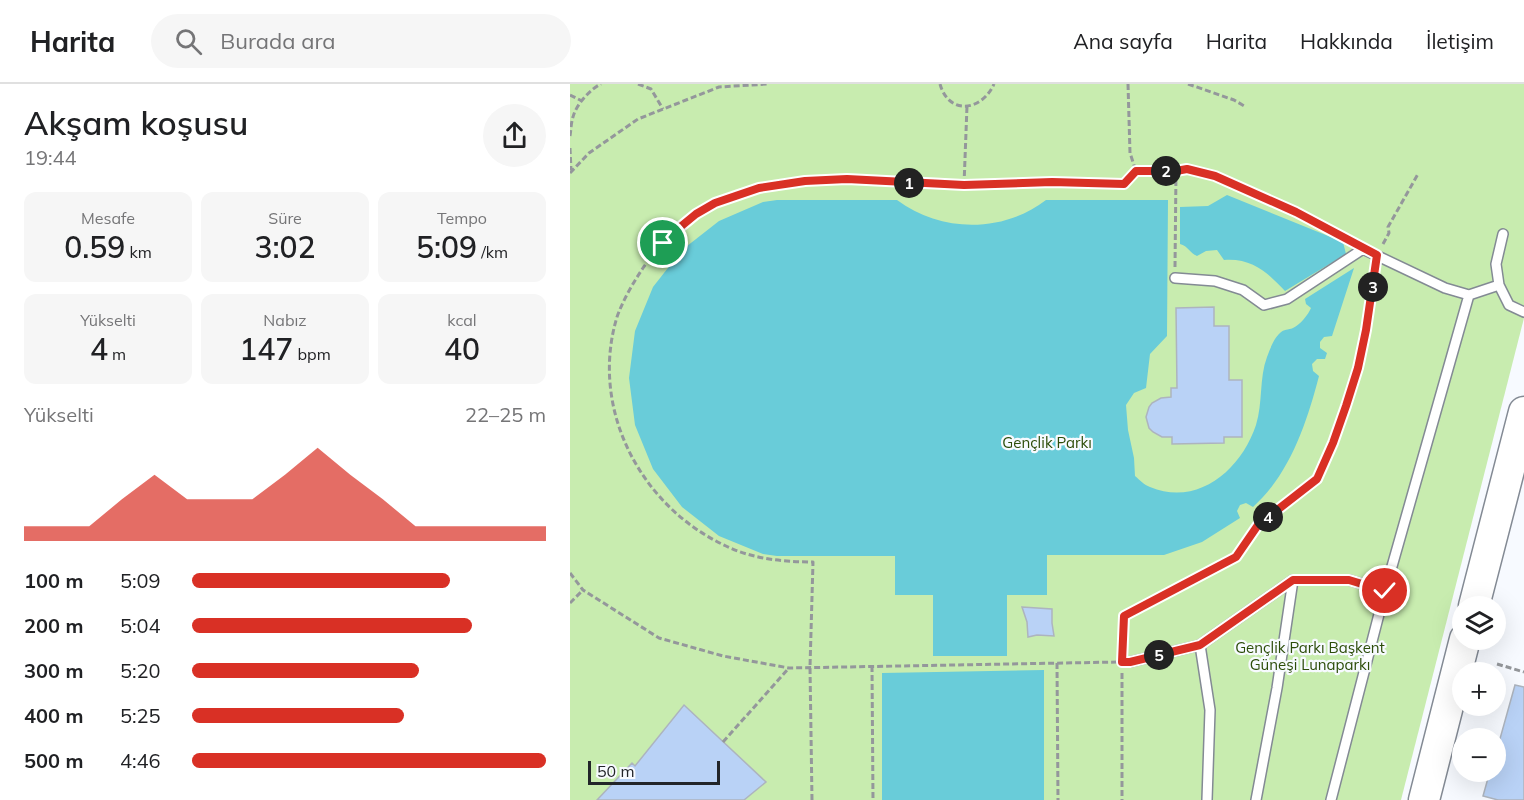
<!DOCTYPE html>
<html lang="tr">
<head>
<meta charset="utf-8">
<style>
	:root { --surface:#fff; --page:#f6f6f6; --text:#202124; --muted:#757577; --line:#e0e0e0; --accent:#d93025 }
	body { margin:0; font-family:Mulish,sans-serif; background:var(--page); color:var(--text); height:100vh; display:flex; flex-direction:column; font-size:22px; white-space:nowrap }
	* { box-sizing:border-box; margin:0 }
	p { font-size:20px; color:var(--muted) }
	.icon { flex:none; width:33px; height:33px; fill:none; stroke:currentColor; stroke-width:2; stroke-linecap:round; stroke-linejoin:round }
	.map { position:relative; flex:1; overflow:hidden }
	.panel { display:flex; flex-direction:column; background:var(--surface); width:570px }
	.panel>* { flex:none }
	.tools { position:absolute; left:882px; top:512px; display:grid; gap:12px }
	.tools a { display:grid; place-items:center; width:54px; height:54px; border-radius:50%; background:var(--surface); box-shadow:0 6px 24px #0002; font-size:30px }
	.scale { position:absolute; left:18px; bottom:15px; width:132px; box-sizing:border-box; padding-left:6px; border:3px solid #222529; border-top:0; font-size:16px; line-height:21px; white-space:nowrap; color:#222529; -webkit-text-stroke:4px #f7faff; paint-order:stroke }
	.pin { position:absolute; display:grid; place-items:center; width:51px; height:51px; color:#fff; margin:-26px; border:3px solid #fff; border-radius:50%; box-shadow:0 2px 6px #0007 }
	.km { position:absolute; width:30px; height:30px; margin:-15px; border-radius:50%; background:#222; color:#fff; font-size:16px; line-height:30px; text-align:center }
	.round { display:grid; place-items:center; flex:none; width:63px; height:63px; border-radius:32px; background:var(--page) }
	.head { display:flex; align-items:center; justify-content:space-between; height:102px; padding:0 24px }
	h1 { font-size:33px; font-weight:600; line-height:45px }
	.figures { display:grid; grid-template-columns:repeat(3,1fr); gap:9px; height:102px; padding:6px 24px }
	.figures div { display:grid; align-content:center; border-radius:12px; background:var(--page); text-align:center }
	.figures b { font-size:30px; font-weight:600 }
	.figures small { font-size:16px; font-weight:400 }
	.figures p { font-size:16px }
	.chart { height:168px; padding:12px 24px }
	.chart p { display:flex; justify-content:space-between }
	.chart svg { width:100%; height:108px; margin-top:6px; fill:var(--accent); opacity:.7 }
	ul { padding:0 24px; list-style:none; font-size:20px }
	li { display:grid; grid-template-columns:96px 72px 1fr; align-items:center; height:45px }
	li i { height:15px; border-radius:8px; background:var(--accent) }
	header { display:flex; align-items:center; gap:36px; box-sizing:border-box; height:84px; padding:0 30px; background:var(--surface); border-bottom:2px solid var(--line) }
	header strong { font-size:28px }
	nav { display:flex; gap:33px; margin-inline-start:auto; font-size:21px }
	.search { width:420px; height:54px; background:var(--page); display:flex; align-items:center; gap:15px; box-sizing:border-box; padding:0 21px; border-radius:33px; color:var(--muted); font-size:22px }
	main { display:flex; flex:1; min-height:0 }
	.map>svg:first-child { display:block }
</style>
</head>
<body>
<header>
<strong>Harita</strong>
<div class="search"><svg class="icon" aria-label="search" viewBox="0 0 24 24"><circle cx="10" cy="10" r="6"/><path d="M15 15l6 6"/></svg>Burada ara</div>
<nav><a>Ana sayfa</a><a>Harita</a><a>Hakkında</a><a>İletişim</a></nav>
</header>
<main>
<section class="panel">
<div class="head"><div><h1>Akşam koşusu</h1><p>19:44</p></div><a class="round"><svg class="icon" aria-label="share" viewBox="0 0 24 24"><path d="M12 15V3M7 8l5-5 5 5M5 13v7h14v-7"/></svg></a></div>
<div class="figures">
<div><p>Mesafe</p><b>0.59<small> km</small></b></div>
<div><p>Süre</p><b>3:02</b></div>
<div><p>Tempo</p><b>5:09<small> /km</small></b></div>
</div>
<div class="figures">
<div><p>Yükselti</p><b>4<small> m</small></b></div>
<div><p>Nabız</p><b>147<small> bpm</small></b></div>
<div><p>kcal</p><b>40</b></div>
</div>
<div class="chart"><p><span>Yükselti</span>22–25 m</p>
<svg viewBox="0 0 160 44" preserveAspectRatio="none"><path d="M0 44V38L10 38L20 38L30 27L40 17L50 27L60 27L70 27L80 17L90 6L100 17L110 27L120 38L130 38L140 38L150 38L160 38V44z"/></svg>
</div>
<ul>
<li><b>100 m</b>5:09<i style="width:73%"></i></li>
<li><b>200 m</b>5:04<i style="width:79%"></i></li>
<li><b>300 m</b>5:20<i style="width:64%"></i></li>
<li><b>400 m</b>5:25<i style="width:60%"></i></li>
<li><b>500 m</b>4:46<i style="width:100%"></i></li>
</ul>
</section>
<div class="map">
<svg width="954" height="716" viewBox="0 0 954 716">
	<rect width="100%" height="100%" fill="#f7faff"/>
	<path fill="#c8ecaf" d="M 0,0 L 954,0 L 954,234 L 831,716 L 0,716 Z"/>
	<path fill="#69ccd9" d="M 657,111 L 773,158 L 776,170 L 715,207 C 697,188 682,174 654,176 L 647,166 L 636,167 L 627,172 C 620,169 618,162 610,160 L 610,123 L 638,122 Z
		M 207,116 L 327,116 C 371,149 433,149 476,116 L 598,116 L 597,252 L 580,270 L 576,304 L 564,309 L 556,321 L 558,346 L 564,374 L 565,392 C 570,396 574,401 580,403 C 628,423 671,386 686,341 C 693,319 689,294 697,273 C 700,265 704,254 710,249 C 714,245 718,246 723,244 C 730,241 738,231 741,224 L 736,220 L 735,215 L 784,184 L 762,252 L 754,253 L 750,258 L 750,264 L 757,269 L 755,275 L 747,275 L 742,280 L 743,287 L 749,292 C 737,338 720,390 683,423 L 676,419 L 670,421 L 667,427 L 670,434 L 632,458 L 594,471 L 477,471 L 477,511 L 437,511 L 437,572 L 363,572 L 363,511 L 325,511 L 325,472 L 207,472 L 193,470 L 149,452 L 112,423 L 83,385 L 65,341 L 59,294 L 65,247 L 83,203 L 112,166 L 149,137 L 193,118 Z
		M 474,586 L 474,716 L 312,716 L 312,589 Z"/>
	<path fill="#b9d2f6" stroke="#adb4be" stroke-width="1.5" d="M 644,223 L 644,242 L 659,242 L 659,296 L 672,296 L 672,353 L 654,353 L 654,359 L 602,360 L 602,353 L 592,353 L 583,348 L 579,344 L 576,333 L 579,323 L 582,319 L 591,314 L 601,313 L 601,304 L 607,304 L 606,224 Z
		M 452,523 L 482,525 L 482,539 L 484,552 L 467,551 L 458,553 L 457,538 Z
		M 945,601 L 954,603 L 954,716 L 928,716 L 913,712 L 920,687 L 926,687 L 926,669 Z
		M 114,621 L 196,698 L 174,716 L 27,716 L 62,679 L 65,682 Z"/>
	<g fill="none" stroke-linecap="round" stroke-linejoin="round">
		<defs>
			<path id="lane" d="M 933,150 L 926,180 L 929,201 L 939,221 L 954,228
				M 605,194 L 645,197 L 673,206 L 694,221 L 717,215 L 793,165 L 875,204 L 899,211 L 929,201
				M 630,561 L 640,626 L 637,716
				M 560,578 L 630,561 L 723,496 L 779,496 L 815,507
				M 686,716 L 707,604 L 723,496
				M 761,716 L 815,507 L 899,211"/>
			<path id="primary" d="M 904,522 L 954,328
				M 854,716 L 895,555"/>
		</defs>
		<use href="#lane" stroke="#838a94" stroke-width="12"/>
		<use href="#primary" stroke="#838a94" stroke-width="33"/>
		<path stroke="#94979b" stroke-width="3" stroke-dasharray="6 3" stroke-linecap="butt" d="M 68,0 L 81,5 L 93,25
			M 370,0 C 379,32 412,27 424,0
			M 558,0 L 560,69 L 566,87 L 606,87 L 617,85 L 644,92 L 726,128 L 781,158
			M 618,0 L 664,16 L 676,23
			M 0,11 L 12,17
			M 0,52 C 1,46 1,39 3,33 C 6,21 20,5 31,0
			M 0,64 L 1,86
			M 0,89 L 19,69 L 68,35 L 149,3 L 198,0
			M 394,101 L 397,22
			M 813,160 L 819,149 L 818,143 L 848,90
			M 605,183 L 606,88
			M 0,489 L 13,506 L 89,554 L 153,572 L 219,584 L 549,578
			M 0,519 L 13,506
			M 552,567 L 554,532 L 666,473 L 688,441 L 747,395 L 763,359 L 776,322 L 788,284 L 796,246 L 805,186
			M 487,579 L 488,716
			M 927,580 L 954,588
			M 302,582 L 303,716
			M 552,589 L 552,716
			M 153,658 L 219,584
			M 242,716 L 240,583 L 243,478 C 213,478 183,475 156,462 C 71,423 19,325 47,233 C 53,216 63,199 73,184 C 91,158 117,132 145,119 C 156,113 169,110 181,107 C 251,87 323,101 395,101 C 424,101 454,98 483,98 C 507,98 530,99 554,100 L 566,87"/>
		<use href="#lane" stroke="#fff" stroke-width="9"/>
		<use href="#primary" stroke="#fff" stroke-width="30"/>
	</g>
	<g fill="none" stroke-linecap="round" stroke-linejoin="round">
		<defs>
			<path id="route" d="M 93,159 L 109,144 L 126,130 L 145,119 L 189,104 L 235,97 L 277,95 L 394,101 L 482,98 L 554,100 L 566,87 L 606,87 L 617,85 L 645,92 L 726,128 L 807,171 L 796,246 L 788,284 L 776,322 L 763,359 L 747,395 L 688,441 L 666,473 L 554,532 L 552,578 L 560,578 L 630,561 L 723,496 L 779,496 L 815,507"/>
		</defs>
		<use href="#route" stroke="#fff" stroke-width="12"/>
		<use href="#route" stroke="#d93025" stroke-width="8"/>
	</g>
	<g text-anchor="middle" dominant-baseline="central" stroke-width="4.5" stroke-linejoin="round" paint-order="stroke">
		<g font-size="15" fill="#2c4d09" stroke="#f7faff">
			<text x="477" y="358">Gençlik Parkı</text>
			<text x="740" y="563">Gençlik Parkı Başkent<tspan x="740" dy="17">Güneşi Lunaparkı</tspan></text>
		</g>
	</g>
</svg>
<div class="tools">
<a><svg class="icon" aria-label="layers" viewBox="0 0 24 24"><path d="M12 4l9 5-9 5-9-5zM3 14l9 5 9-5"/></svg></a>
<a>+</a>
<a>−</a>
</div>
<div class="scale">50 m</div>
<div class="pin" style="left:93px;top:159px;background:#1e9e55"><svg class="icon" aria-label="arrive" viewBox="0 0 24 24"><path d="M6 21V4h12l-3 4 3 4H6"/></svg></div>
<div class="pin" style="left:815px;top:507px;background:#d93025"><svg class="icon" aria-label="check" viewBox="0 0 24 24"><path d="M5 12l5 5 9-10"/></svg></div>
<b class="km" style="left:339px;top:99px">1</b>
<b class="km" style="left:596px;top:87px">2</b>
<b class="km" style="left:803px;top:203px">3</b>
<b class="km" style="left:698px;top:433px">4</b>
<b class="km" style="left:589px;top:571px">5</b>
</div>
</main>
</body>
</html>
